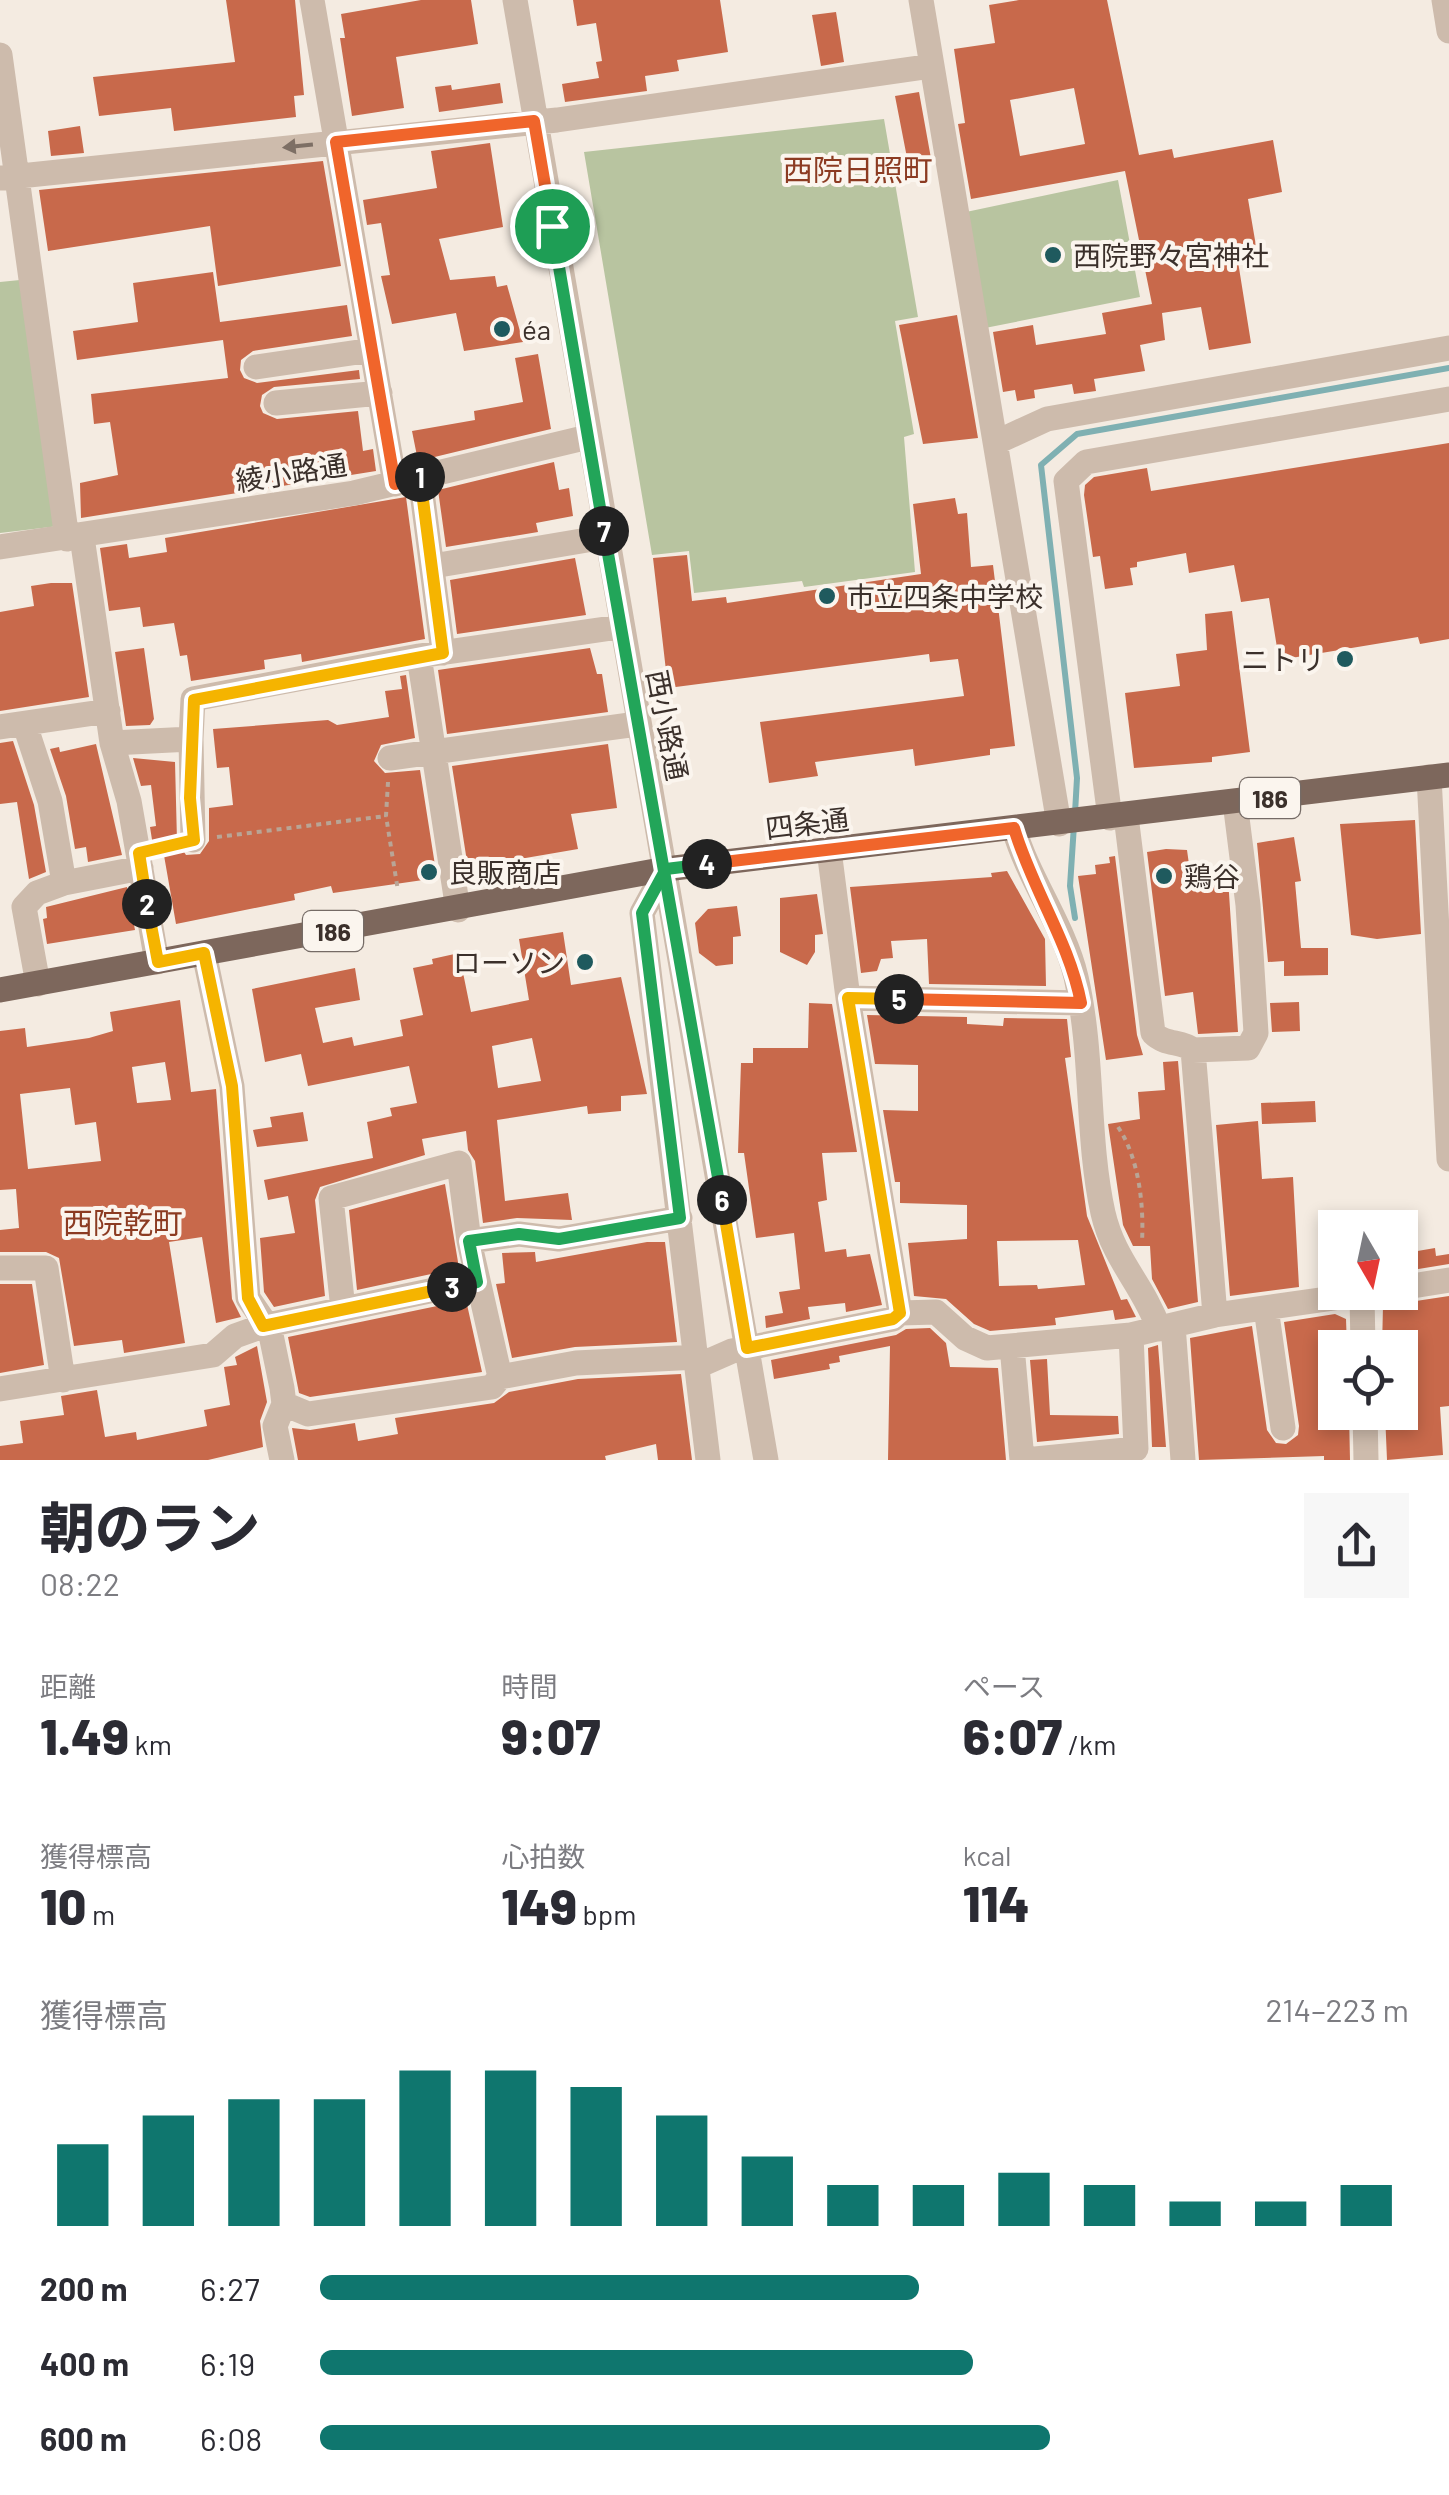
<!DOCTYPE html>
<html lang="ja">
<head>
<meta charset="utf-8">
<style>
	:root { --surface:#fff; --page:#f7f7f7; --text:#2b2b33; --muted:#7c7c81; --accent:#0f766e }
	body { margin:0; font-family:Barlow,"Noto Sans JP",sans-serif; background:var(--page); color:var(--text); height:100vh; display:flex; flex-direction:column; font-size:38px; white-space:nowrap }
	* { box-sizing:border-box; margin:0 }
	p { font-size:32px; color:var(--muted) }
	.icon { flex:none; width:55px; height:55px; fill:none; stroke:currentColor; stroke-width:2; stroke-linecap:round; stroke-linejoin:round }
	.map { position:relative; height:1460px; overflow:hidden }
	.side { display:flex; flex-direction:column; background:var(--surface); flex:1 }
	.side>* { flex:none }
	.needle { width:65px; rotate:171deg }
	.controls { position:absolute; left:1318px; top:1210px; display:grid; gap:20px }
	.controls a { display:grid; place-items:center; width:100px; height:100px; border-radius:0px; background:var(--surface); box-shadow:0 5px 15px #0003; font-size:50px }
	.pin { position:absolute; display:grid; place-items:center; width:85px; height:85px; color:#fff; margin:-42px; border:5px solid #fff; border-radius:50%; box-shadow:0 2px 10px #0007 }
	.km { position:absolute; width:50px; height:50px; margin:-25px; border-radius:50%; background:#222; color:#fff; font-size:28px; line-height:50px; text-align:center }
	.round { display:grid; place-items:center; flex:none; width:105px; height:105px; border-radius:0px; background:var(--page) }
	.overview { display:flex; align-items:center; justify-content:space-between; height:170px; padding:0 40px }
	h1 { font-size:55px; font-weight:800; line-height:75px }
	.figures { display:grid; grid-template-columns:repeat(3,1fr); gap:15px; height:170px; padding:10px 40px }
	.figures div { display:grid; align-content:center }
	.figures b { font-size:50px; font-weight:800 }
	.figures small { font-size:28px; font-weight:400 }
	.figures p { font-size:28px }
	.chart { height:280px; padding:20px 40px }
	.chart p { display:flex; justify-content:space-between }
	.chart svg { width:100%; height:180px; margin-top:10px; stroke:var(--accent); stroke-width:6 }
	ul { padding:0 40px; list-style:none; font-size:32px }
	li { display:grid; grid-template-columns:160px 120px 1fr; align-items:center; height:75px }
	li i { height:25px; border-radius:12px; background:var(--accent) }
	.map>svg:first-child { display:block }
</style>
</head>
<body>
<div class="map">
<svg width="1449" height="1460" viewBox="0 0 1449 1460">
	<rect width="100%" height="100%" fill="#f4ebe1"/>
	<path fill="#b8c4a0" d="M 884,119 L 918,317 L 895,321 L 914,434 L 904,437 L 915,572 L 804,587 L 802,581 L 694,593 L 689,551 L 652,555 L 584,152 Z
		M 1118,180 L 1140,297 L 985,328 L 966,212 Z
		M 20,280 L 59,526 L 0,533 L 0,282 Z"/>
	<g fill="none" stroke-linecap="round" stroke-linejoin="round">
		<path stroke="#7fb0b2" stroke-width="6" d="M 1075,813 L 1077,778 L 1041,465 L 1077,434 L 1449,368
			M 1074,825 L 1070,886 L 1075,918"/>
	</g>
	<path fill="#c8694b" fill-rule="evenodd" d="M 226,0 L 295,0 L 304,95 L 294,96 L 296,117 L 174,131 L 171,108 L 99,116 L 93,77 L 235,62 Z
		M 421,0 L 471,0 L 478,44 L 396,57 L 404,108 L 352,116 L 340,38 L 345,38 L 341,14 Z
		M 573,0 L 720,0 L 728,52 L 677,60 L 679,71 L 645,76 L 647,91 L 565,102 L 562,84 L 599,78 L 596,62 L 602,61 L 596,23 L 577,26 Z
		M 1019,0 L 1107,0 L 1139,155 L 1172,149 L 1174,158 L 1273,140 L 1282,192 L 1248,199 L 1256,246 L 1236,249 L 1251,343 L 1209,350 L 1201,307 L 1162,313 L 1165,340 L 1140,345 L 1145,371 L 1094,379 L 1096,391 L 1074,394 L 1072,384 L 1034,390 L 1035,398 L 1017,401 L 1015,390 L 1003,392 L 993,332 L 1033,325 L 1036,345 L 1106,334 L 1102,313 L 1152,304 L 1125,171 L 971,199 L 958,124 L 965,123 L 954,49 L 995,43 L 989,5 ZM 1074,88 L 1085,144 L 1020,156 L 1010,100 Z
		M 836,12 L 844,62 L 821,66 L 812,15 Z
		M 500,83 L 503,103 L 439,112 L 435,87 L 451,85 L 452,90 Z
		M 919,92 L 932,164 L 909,168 L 895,96 Z
		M 80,126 L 84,153 L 51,156 L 48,131 Z
		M 490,143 L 503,227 L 439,239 L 450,280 L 495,276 L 497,287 L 507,285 L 523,342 L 464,351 L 456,313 L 392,324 L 381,276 L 390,275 L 381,223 L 367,225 L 363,200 L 437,188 L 431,151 Z
		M 323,161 L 341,266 L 218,286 L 210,226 L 48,251 L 39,190 Z
		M 213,272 L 220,322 L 347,305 L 352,336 L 253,351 L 241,360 L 240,370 L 244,378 L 257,383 L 359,370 L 360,379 L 274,387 L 262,395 L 260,406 L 263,413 L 277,419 L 358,411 L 363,451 L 373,449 L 376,471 L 81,518 L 80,483 L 118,475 L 110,422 L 94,424 L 91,394 L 228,378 L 223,340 L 77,360 L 73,331 L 138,322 L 133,283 Z
		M 957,315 L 978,438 L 923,444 L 899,325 Z
		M 538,354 L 551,429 L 418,461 L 412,431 L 475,420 L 474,411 L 523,402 L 515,358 Z
		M 1449,443 L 1449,639 L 1420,644 L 1418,637 L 1279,660 L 1269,598 L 1241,602 L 1234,565 L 1189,573 L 1186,553 L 1137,562 L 1137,567 L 1130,568 L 1133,585 L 1105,589 L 1100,556 L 1093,557 L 1084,495 L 1085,485 L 1094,477 L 1147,468 L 1151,491 Z
		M 554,462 L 559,490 L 569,488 L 573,516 L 536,523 L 538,532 L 446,547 L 438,490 Z
		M 406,497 L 425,639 L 302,662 L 301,654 L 264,660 L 265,669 L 191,681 L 187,655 L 180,656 L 174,623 L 143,627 L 140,607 L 109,611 L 100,548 L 127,544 L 129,558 L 167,552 L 165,538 Z
		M 955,498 L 958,514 L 967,513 L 971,567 L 993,565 L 1015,746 L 990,749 L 990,755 L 915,766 L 913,749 L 815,762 L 818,776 L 769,783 L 760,722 L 964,696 L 958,659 L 930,662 L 929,654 L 668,688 L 653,558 L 687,555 L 692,601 L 726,597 L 727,603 L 921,574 L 913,504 Z
		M 575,558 L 586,615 L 457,634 L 450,580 Z
		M 51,583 L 72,583 L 89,697 L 0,711 L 0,612 L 34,606 L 31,586 Z
		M 1232,611 L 1250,752 L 1212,757 L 1212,762 L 1134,768 L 1125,693 L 1180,686 L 1176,654 L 1207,650 L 1205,614 Z
		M 144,648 L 154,719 L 150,725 L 126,726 L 115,652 Z
		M 590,648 L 597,674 L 602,674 L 608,712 L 447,734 L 438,670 Z
		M 406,675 L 415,738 L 381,745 L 374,761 L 385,773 L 420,770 L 437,878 L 333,893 L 331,886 L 294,894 L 295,900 L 176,924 L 162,844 L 153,846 L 150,827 L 156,826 L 151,785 L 141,786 L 133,758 L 175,762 L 177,841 L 186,855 L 200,854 L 209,841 L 209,808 L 233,805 L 229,767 L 217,768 L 213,729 L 328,720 L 337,725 L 389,717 L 385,691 L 402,689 L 400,676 Z
		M 13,741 L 34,805 L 46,872 L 29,879 L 17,802 L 0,804 L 0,743 Z
		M 96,744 L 122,855 L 88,862 L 86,847 L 75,849 L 66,796 L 50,749 L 59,747 L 60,752 Z
		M 608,744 L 617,808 L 571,814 L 578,849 L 468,868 L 452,766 Z
		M 1415,820 L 1421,934 L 1377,939 L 1351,935 L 1340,824 Z
		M 1294,837 L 1301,881 L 1295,882 L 1301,948 L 1328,948 L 1328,975 L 1284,976 L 1284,961 L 1268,962 L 1257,843 Z
		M 1166,849 L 1187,850 L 1192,886 L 1228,878 L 1238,1032 L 1198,1034 L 1193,992 L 1165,996 L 1147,852 Z
		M 1115,856 L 1137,1035 L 1143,1055 L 1106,1060 L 1078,876 L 1096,874 L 1095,865 L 1110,863 L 1109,857 Z
		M 1007,871 L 1045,939 L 1046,986 L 929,984 L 927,939 L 891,941 L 893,958 L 881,959 L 877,971 L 861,973 L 850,887 L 992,877 L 991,873 Z
		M 127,887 L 135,930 L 47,944 L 43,919 L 47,918 L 46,907 Z
		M 817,894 L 823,934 L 815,935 L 815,952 L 807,965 L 780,952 L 780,898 Z
		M 737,906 L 741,936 L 733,937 L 733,964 L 716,966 L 699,953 L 695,923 L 708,909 Z
		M 563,932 L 571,985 L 621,977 L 647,1094 L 621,1096 L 621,1111 L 588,1114 L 587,1106 L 497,1120 L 505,1201 L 568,1193 L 572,1220 L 517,1218 L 483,1223 L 475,1161 L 468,1150 L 466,1131 L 422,1139 L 425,1155 L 320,1187 L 315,1200 L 325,1296 L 274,1307 L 264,1292 L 260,1238 L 295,1233 L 288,1196 L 268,1200 L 264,1180 L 373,1158 L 367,1122 L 392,1116 L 390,1108 L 417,1103 L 409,1066 L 308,1086 L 301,1054 L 265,1062 L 252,989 L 355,968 L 360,1000 L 315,1008 L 323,1043 L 352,1037 L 354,1046 L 403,1036 L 400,1020 L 423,1015 L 413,968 L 433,964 L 432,959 L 459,953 L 471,1012 L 529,1000 L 519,939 ZM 532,1038 L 541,1081 L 498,1088 L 492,1046 Z
		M 180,1000 L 191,1092 L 216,1089 L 232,1299 L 241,1317 L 216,1323 L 202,1237 L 169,1242 L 185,1343 L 124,1353 L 122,1340 L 74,1346 L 59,1258 L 46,1252 L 0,1252 L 0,1230 L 19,1228 L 16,1189 L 0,1190 L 0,1031 L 25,1028 L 27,1047 L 89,1038 L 113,1031 L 110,1012 ZM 165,1062 L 171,1100 L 137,1103 L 132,1067 ZM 70,1088 L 75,1125 L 96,1122 L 101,1161 L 28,1169 L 20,1094 Z
		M 1299,1002 L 1300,1031 L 1272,1032 L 1270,1003 Z
		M 809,1003 L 832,1004 L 857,1152 L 822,1153 L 827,1200 L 818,1202 L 825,1252 L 846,1249 L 847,1257 L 870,1254 L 882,1305 L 846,1312 L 845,1303 L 808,1307 L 810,1319 L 766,1328 L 765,1316 L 783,1313 L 779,1292 L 800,1289 L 794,1233 L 756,1238 L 744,1153 L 738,1153 L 741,1063 L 753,1063 L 753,1048 L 808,1048 Z
		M 867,1015 L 967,1017 L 967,1024 L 1003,1026 L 1004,1018 L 1067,1019 L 1071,1057 L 1065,1058 L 1087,1216 L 1121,1300 L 1127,1299 L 1136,1317 L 1115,1320 L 1113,1310 L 1055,1318 L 1056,1325 L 990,1331 L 974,1324 L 946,1299 L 914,1296 L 908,1243 L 967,1239 L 967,1205 L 900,1203 L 900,1182 L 895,1182 L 883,1110 L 918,1111 L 918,1065 L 875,1064 ZM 1078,1240 L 1085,1285 L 1038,1289 L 1037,1285 L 999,1286 L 997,1241 Z
		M 1178,1061 L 1198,1302 L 1168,1309 L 1152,1279 L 1150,1246 L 1133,1246 L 1123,1225 L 1108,1124 L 1140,1119 L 1138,1092 L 1165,1090 L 1163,1062 Z
		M 1315,1101 L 1316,1122 L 1262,1124 L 1261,1103 Z
		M 303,1112 L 308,1141 L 257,1147 L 253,1130 L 272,1127 L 270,1117 Z
		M 1258,1121 L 1262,1179 L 1293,1177 L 1299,1287 L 1230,1296 L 1216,1125 Z
		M 445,1184 L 459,1268 L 357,1290 L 349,1210 Z
		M 647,1242 L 665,1242 L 677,1342 L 575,1347 L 512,1358 L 496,1284 L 505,1283 L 502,1253 L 535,1252 L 536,1262 Z
		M 1435,1248 L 1436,1256 L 1449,1254 L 1449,1264 L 1400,1272 L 1400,1254 Z
		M 0,1284 L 32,1284 L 44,1365 L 0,1373 Z
		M 1449,1296 L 1449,1406 L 1440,1407 L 1443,1455 L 1387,1460 L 1385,1413 L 1400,1412 L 1400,1348 L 1382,1348 L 1383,1306 Z
		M 466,1300 L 482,1372 L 310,1397 L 299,1393 L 288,1337 Z
		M 1335,1314 L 1346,1319 L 1347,1348 L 1335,1348 L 1335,1412 L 1349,1412 L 1350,1460 L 1324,1460 L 1324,1456 L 1199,1460 L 1190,1338 L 1252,1326 L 1267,1430 L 1276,1443 L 1286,1444 L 1298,1435 L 1299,1426 L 1284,1322 Z
		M 930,1328 L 946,1343 L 950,1367 L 998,1368 L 1006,1460 L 888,1460 L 890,1346 L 839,1356 L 840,1362 L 829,1364 L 830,1369 L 774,1379 L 771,1360 L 896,1335 L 906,1329 Z
		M 1158,1345 L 1166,1447 L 1152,1447 L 1148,1348 Z
		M 257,1346 L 267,1402 L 260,1421 L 263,1447 L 208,1460 L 0,1460 L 0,1446 L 23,1443 L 20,1421 L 64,1415 L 61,1396 L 97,1390 L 105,1437 L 136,1432 L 137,1440 L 207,1426 L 204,1410 L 230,1405 L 224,1367 L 237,1365 L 235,1357 Z
		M 1047,1359 L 1050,1415 L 1118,1416 L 1119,1434 L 1037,1442 L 1030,1360 Z
		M 681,1374 L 692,1460 L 658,1460 L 656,1444 L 605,1456 L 606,1460 L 298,1460 L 292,1428 L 310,1430 L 355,1423 L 358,1441 L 398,1434 L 395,1418 L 494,1403 L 509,1392 L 578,1379 Z"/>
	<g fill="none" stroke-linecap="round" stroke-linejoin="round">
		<path stroke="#b9a596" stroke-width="4" stroke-dasharray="5 5" stroke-linecap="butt" d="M 388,782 L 386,816 L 398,891
			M 217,837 L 386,816
			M 1118,1127 C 1139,1158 1144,1205 1142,1242"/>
		<path stroke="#cdbbac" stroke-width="25" d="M 312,0 L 395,484
			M 515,0 L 766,1460
			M 921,0 L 1059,824
			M 1444,0 L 1449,31
			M 0,55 L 67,539
			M 0,178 L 557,120 L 932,66
			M 256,367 L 372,350
			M 276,403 L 380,393
			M 997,442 L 1047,419 L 1449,348
			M 420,477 L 443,653
			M 82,537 L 112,743 L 129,801 L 157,962
			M 0,547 L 354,493 L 588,437
			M 433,566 L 605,537
			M 419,656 L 458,910
			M 25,725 L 50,801 L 64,883
			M 0,727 L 108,711
			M 191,739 L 193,840
			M 112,743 L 191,739 L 193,699 L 419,656 L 619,627
			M 390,758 L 637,724
			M 1429,777 L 1449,1159
			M 1126,816 L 1153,1033 C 1166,1046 1181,1040 1193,1050
			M 1110,818 L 1066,481 L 1086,462 L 1449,399
			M 1014,829 C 1029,880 1064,926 1076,977 C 1094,1056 1086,1135 1103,1213 C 1114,1261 1143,1284 1159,1329
			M 829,850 L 848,998 L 900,1313
			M 666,869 L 642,913 L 708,1460
			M 204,953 L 232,1086 L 248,1298 L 270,1330 L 282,1388 L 284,1404 L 275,1426 L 282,1460
			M 38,984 L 24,907 L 37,893 L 64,883 L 141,868
			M 848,998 L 1081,1003
			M 469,1241 L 519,1234 L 559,1239 L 680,1218
			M 0,1268 L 46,1268 L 63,1380
			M 1400,1288 L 1449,1280
			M 1362,1295 L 1363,1348
			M 1266,1308 L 1283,1428
			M 343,1309 L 331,1198 L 459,1163 L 469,1241 L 500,1377 L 576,1363 L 699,1357
			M 1215,1315 L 1193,1050 L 1248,1048 L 1256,1033 L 1248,905 L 1235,802
			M 1173,1325 L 1183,1460
			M 1012,1346 L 1022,1460
			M 700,1365 L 732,1351 L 893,1319 L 900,1313 L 936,1312 L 965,1338 L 987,1348 L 1131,1335 L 1215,1315 L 1376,1292
			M 0,1389 L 213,1355 L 235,1336 L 263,1326 L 477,1281
			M 284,1404 L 308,1414 L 492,1387 L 500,1377
			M 1365,1412 L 1366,1460
			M 1025,1460 L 1136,1449 L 1131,1335"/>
		<path stroke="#7d675c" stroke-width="25" d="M 0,990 L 666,869 L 1449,775"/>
	</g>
	<defs><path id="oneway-solid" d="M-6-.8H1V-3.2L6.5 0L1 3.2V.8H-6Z" transform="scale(2.5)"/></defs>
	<use fill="#7d6f65" href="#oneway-solid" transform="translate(298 146) rotate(174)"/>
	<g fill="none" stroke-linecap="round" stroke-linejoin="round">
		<defs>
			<path id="split-1" d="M 420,477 L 395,484 L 336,142 L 534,121 L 552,226"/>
			<path id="split-2" d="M 147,904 L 139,853 L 194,840 L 190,798 L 194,700 L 443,653 L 420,477"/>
			<path id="split-3" d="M 147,904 L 158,962 L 204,953 L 232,1086 L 248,1298 L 263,1326 L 452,1287"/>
			<path id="split-4" d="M 452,1287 L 477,1282 L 469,1241 L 519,1234 L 559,1239 L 680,1218 L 642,913 L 666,869 L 707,864"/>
			<path id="split-5" d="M 707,864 L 1014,828 C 1032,889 1069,941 1081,1003 L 899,999"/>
			<path id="split-6" d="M 722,1200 L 747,1348 L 893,1319 L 900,1313 L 848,998 L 899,999"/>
			<path id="split-7" d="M 604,531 L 722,1200"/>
			<path id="split-8" d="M 552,226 L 604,531"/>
		</defs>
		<use href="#split-1" stroke="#fff" stroke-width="20"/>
		<use href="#split-2" stroke="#fff" stroke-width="20"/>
		<use href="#split-3" stroke="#fff" stroke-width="20"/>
		<use href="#split-4" stroke="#fff" stroke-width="20"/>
		<use href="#split-5" stroke="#fff" stroke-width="20"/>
		<use href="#split-6" stroke="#fff" stroke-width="20"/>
		<use href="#split-7" stroke="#fff" stroke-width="20"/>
		<use href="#split-8" stroke="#fff" stroke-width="20"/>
		<use href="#split-1" stroke="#f0652b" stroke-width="12"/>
		<use href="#split-2" stroke="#f5b400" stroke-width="12"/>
		<use href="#split-3" stroke="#f5b400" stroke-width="12"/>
		<use href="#split-4" stroke="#22a559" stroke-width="12"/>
		<use href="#split-5" stroke="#f0652b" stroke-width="12"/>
		<use href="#split-6" stroke="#f5b400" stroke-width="12"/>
		<use href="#split-7" stroke="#22a559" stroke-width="12"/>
		<use href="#split-8" stroke="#22a559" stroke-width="12"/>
	</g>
	<g fill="#1f5a5e" stroke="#fbf5ee" stroke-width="4">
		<circle cx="1053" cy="255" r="10"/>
		<circle cx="502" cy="329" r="10"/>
		<circle cx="827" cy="596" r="10"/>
		<circle cx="1345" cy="659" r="10"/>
		<circle cx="429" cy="872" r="10"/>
		<circle cx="1164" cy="876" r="10"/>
		<circle cx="585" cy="962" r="10"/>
	</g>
	<g text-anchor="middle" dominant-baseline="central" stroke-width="8" stroke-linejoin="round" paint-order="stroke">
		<g fill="#fbf5ee" stroke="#756b66" stroke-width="2.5">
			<rect x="1240" y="778" width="60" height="40" rx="8"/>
			<rect x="303" y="911" width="60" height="40" rx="8"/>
		</g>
		<g font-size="25" font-weight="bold" fill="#3b302b">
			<text x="1270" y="798">186</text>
			<text x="333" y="931">186</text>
		</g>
		<g font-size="28" fill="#3b302b" stroke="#fbf5ee" text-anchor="start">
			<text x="1073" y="255">西院野々宮神社</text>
			<text x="522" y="329">éa</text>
			<text x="847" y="596">市立四条中学校</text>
			<text x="1325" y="659" text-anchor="end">ニトリ</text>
			<text x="449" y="872">良販商店</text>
			<text x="1184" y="876">鶏谷</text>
			<text x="565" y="962" text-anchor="end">ローソン</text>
		</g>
		<g font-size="28" fill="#3b302b" stroke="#fbf5ee">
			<text transform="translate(291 472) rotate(-9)">綾小路通</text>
			<text transform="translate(668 725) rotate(79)">西小路通</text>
			<text transform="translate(807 823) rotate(-7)">四条通</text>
		</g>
		<g font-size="30" fill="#8c3b22" stroke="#fbf5ee">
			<text x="858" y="169">西院日照町</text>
			<text x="123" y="1222">西院乾町</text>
		</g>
	</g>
</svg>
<div class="controls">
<a><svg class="needle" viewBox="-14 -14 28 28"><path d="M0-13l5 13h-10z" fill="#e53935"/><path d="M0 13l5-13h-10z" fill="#7c7c81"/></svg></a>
<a><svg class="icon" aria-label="locate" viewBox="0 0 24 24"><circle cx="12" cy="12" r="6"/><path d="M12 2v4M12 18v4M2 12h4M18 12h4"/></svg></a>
</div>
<div class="pin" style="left:552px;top:226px;background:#1e9e55"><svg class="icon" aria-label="arrive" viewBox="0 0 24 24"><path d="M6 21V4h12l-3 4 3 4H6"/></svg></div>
<b class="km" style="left:420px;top:477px">1</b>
<b class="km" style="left:147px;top:904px">2</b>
<b class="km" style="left:452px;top:1287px">3</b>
<b class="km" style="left:707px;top:864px">4</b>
<b class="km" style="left:899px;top:999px">5</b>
<b class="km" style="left:722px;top:1200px">6</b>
<b class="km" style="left:604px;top:531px">7</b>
</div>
<section class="side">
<div class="overview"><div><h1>朝のラン</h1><p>08:22</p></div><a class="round"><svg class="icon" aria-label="share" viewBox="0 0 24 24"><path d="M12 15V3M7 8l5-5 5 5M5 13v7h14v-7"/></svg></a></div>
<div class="figures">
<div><p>距離</p><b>1.49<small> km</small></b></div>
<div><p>時間</p><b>9:07</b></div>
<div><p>ペース</p><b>6:07<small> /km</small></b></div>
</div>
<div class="figures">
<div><p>獲得標高</p><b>10<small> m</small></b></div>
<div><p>心拍数</p><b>149<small> bpm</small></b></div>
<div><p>kcal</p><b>114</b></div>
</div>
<div class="chart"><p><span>獲得標高</span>214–223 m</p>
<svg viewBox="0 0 160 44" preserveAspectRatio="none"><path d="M5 44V24M15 44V17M25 44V13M35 44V13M45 44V6M55 44V6M65 44V10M75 44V17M85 44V27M95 44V34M105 44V34M115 44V31M125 44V34M135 44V38M145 44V38M155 44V34"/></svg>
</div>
<ul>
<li><b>200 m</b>6:27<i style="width:55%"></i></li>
<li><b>400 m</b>6:19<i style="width:60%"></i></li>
<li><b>600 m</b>6:08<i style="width:67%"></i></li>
</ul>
</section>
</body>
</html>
